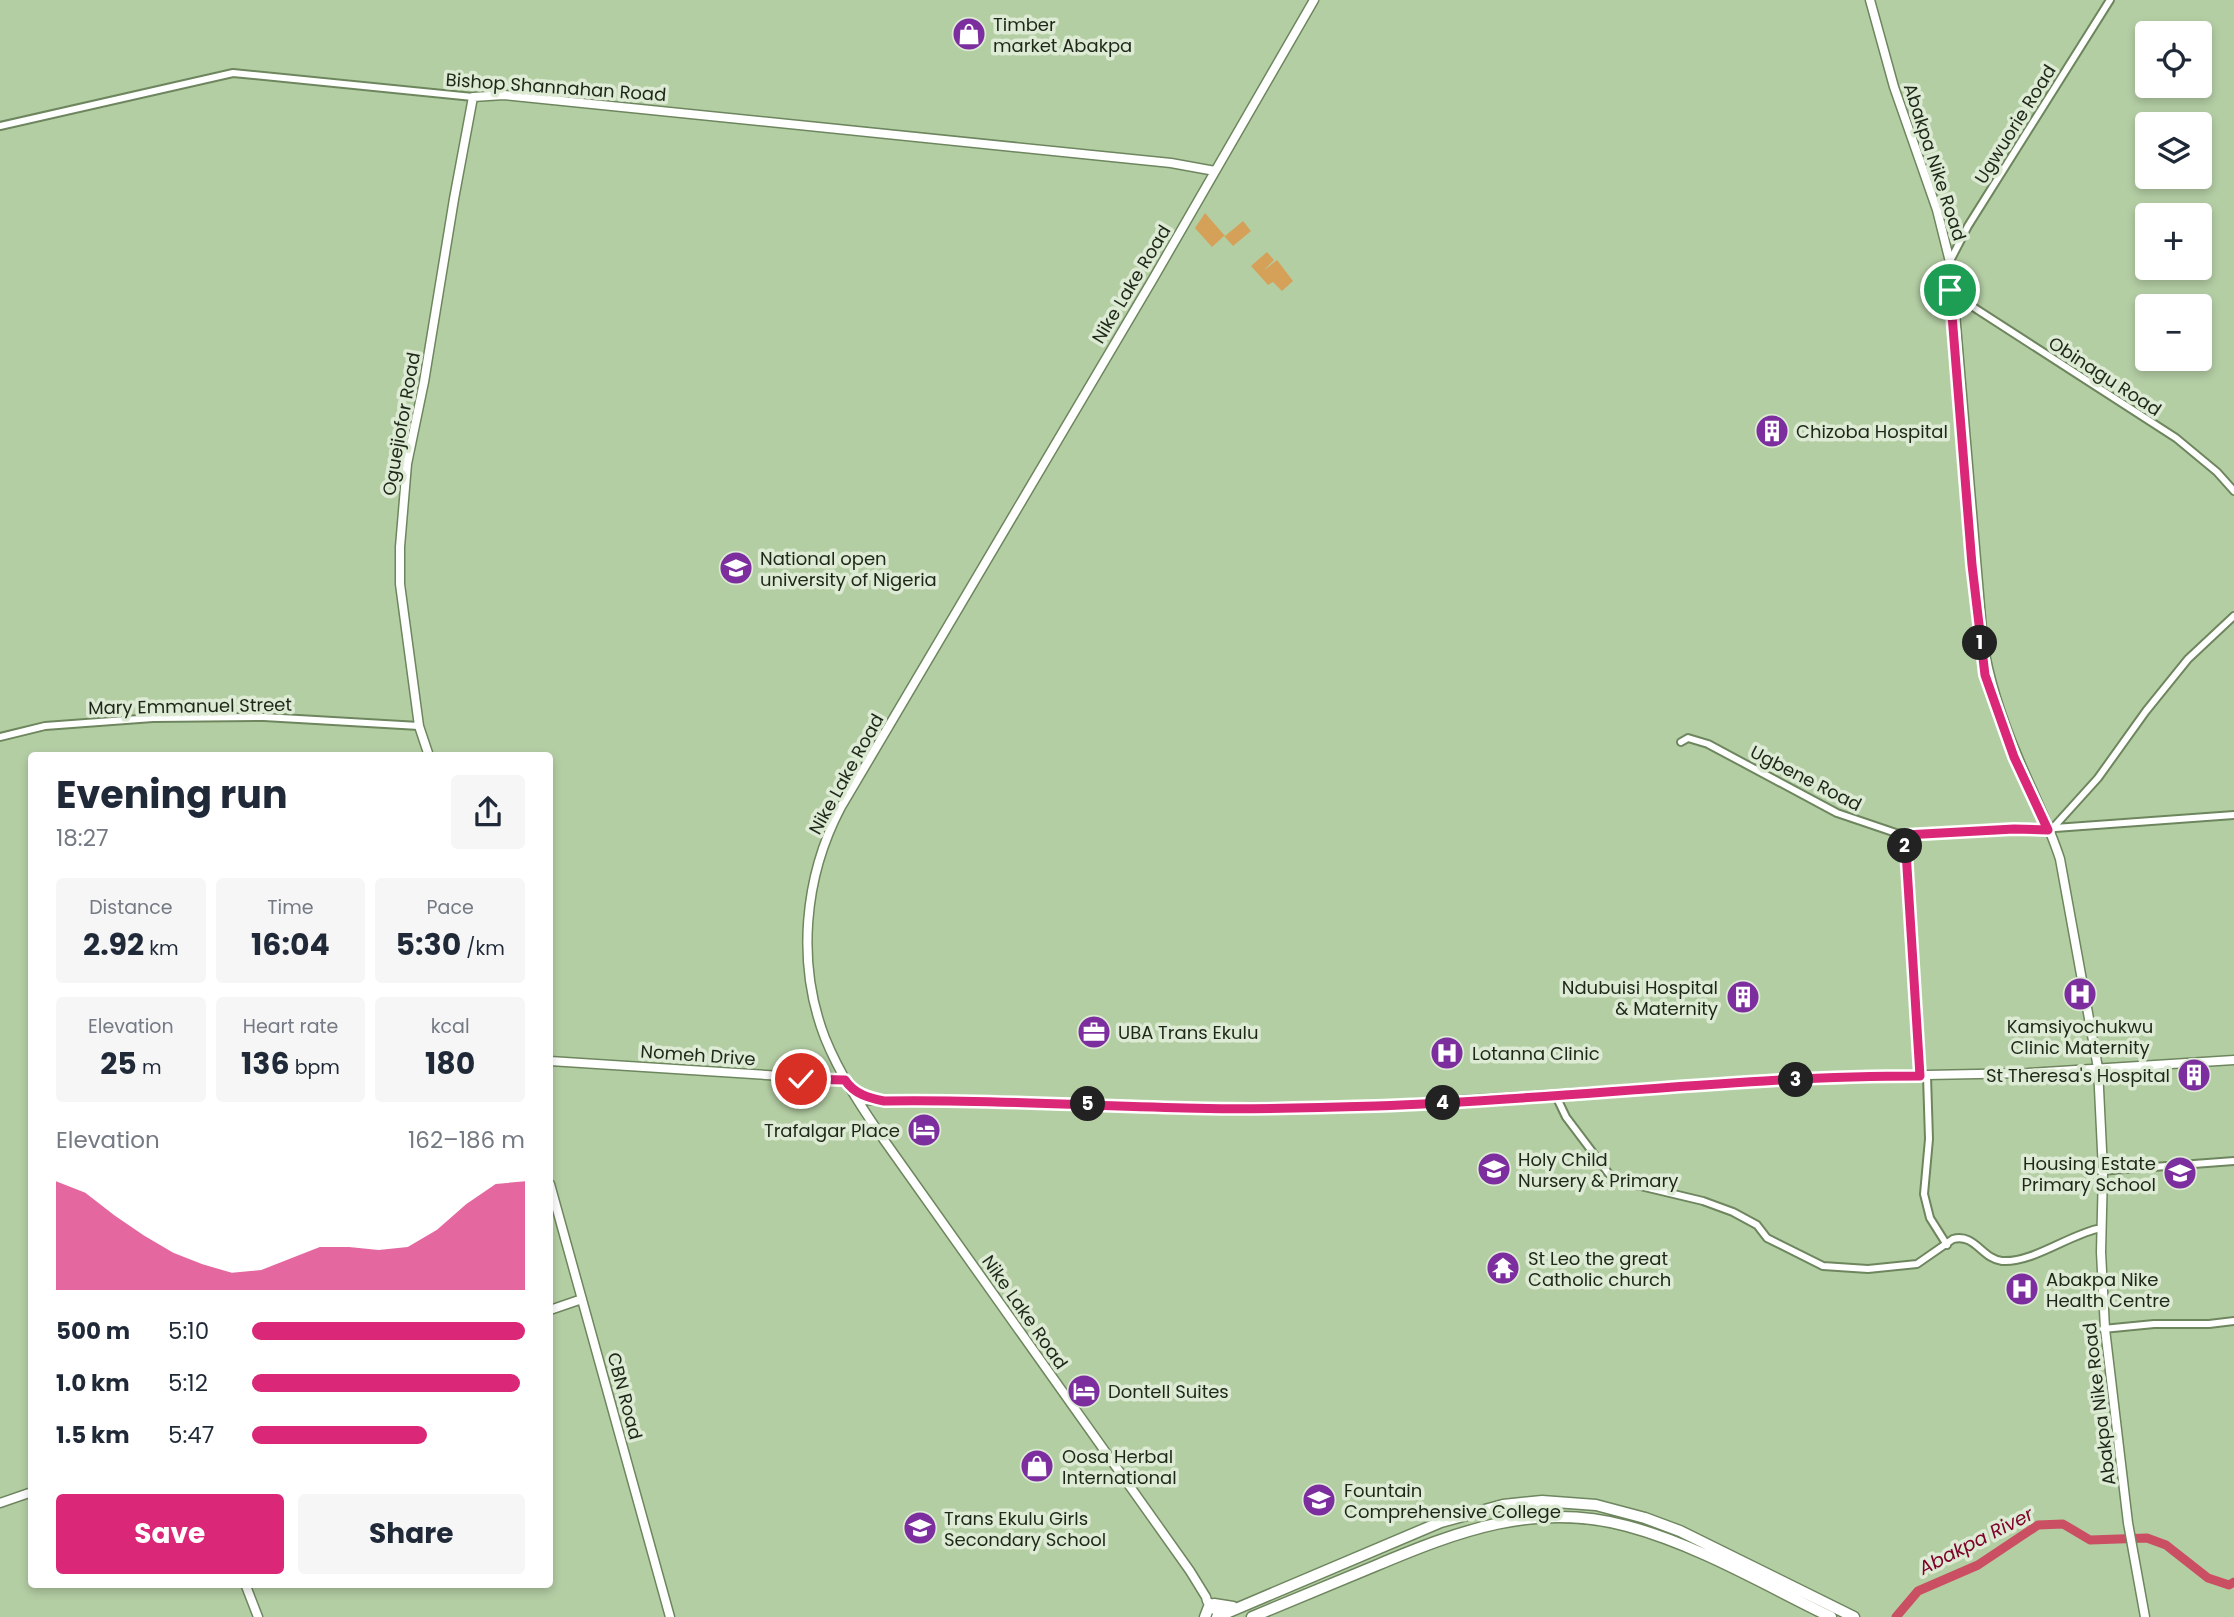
<!DOCTYPE html>
<html lang="en">
<head>
<meta charset="utf-8">
<style>
	:root { --surface:#fff; --page:#f6f6f7; --text:#1f2937; --muted:#747a83; --accent:#db2777 }
	body { margin:0; font-family:Poppins,sans-serif; background:var(--page); color:var(--text); height:100vh; display:flex; flex-direction:column; font-size:26px; white-space:nowrap }
	* { box-sizing:border-box; margin:0 }
	p { font-size:23px; color:var(--muted) }
	.icon { flex:none; width:38px; height:38px; fill:none; stroke:currentColor; stroke-width:2; stroke-linecap:round; stroke-linejoin:round }
	.map { position:relative; flex:1; overflow:hidden }
	.sheet { position:absolute; left:28px; top:752px; width:525px; height:836px; display:flex; flex-direction:column; background:var(--surface); border-radius:7px; box-shadow:0 4px 10px #0003 }
	.sheet>* { flex:none }
	.tools { position:absolute; left:2135px; top:21px; display:grid; gap:14px }
	.tools a { display:grid; place-items:center; width:77px; height:77px; border-radius:7px; background:var(--surface); box-shadow:0 4px 10px #0003; font-size:35px }
	.pin { position:absolute; display:grid; place-items:center; width:60px; height:60px; color:#fff; margin:-30px; border:4px solid #fff; border-radius:50%; box-shadow:0 2px 7px #0007 }
	.km { position:absolute; width:35px; height:35px; margin:-18px; border-radius:50%; background:#222; color:#fff; font-size:19px; line-height:35px; text-align:center }
	.round { display:grid; place-items:center; flex:none; width:74px; height:74px; border-radius:7px; background:var(--page) }
	.summary { display:flex; align-items:center; justify-content:space-between; height:119px; padding:0 28px }
	h1 { font-size:38px; font-weight:700; line-height:52px }
	.figures { display:grid; grid-template-columns:repeat(3,1fr); gap:10px; height:119px; padding:7px 28px }
	.figures div { display:grid; align-content:center; border-radius:7px; background:var(--page); text-align:center }
	.figures b { font-size:30px; font-weight:700 }
	.figures small { font-size:19px; font-weight:400 }
	.figures p { font-size:19px }
	.chart { height:196px; padding:14px 28px }
	.chart p { display:flex; justify-content:space-between }
	.chart svg { width:100%; height:126px; margin-top:7px; fill:var(--accent); opacity:.7 }
	.button { display:flex; gap:14px; margin-top:auto; padding:14px 28px }
	.button a { flex:1; height:80px; border-radius:7px; background:var(--accent); color:#fff; font-size:28px; font-weight:700; line-height:80px; text-align:center }
	.button a+a { background:var(--page); color:var(--text) }
	ul { padding:0 28px; list-style:none; font-size:23px }
	li { display:grid; grid-template-columns:112px 84px 1fr; align-items:center; height:52px }
	li i { height:18px; border-radius:9px; background:var(--accent) }
	.map>svg:first-child { display:block }
</style>
</head>
<body>
<div class="map">
<svg width="2234" height="1617" viewBox="0 0 2234 1617">
	<rect width="100%" height="100%" fill="#b4cea4"/>
	<path fill="#d5a058" d="M 1205,213 L 1225,236 L 1243,221 L 1251,231 L 1233,246 L 1224,236 L 1212,247 L 1195,228 Z
		M 1267,252 L 1274,260 L 1263,271 L 1277,260 L 1293,281 L 1282,291 L 1273,282 L 1268,285 L 1251,266 Z"/>
	<g fill="none" stroke-linecap="round" stroke-linejoin="round">
		<path stroke="#ca4f63" stroke-width="9" d="M 1896,1617 L 1918,1591 L 1978,1565 L 2038,1525 L 2063,1524 L 2090,1540 L 2147,1538 L 2166,1545 L 2208,1578 L 2229,1585 L 2234,1582"/>
		<defs>
			<path id="minor" d="M 0,126 L 233,73 L 473,97
				M 1950,261 L 1968,226 L 2110,0
				M 1951,301 L 1964,302 L 1970,305 L 2176,438 L 2217,472 L 2234,491
				M 0,737 L 45,726 L 153,718 L 264,717 L 419,726
				M 1681,742 L 1688,738 L 1708,744 L 1837,813 L 1896,833 L 1915,835 L 2014,829 L 2051,830 L 2098,778 L 2146,711 L 2188,659 L 2234,616
				M 2055,828 L 2234,815
				M 1905,835 L 1920,1076
				M 1927,1076 L 1929,1139 L 1924,1194 L 1930,1218 L 1947,1245
				M 1555,1094 L 1566,1117 L 1609,1174 L 1636,1185 L 1703,1201 L 1733,1212 L 1757,1225 L 1767,1238 L 1823,1266 L 1868,1269 L 1917,1264 L 1953,1239 C 1975,1233 1982,1259 2002,1261 C 2032,1263 2067,1236 2097,1229
				M 2100,1171 L 2234,1161
				M 2103,1329 L 2154,1324 L 2209,1324 L 2234,1321"/>
			<path id="major" d="M 1870,0 L 1894,87 L 1937,210 L 1951,266 L 1983,642 C 1989,682 2003,722 2019,760 C 2033,793 2049,825 2060,859 L 2098,1068 L 2103,1171 L 2101,1252 L 2105,1329 L 2128,1523 L 2145,1617
				M 429,756 L 419,726 L 400,584 L 400,547 L 407,464 L 424,382 L 454,199 L 473,97 L 504,95 L 1171,163 L 1215,171
				M 550,1061 L 845,1080
				M 858,1100 L 996,1101 L 1185,1108 L 1372,1106 L 1825,1077 L 2028,1073 L 2234,1060
				M 550,1184 L 670,1617
				M 550,1310 L 582,1299
				M 0,1503 L 32,1492
				M 246,1586 L 258,1617
				M 1221,1617 L 1207,1601 L 1206,1597 L 1190,1571 L 884,1140 C 862,1108 840,1075 825,1038 C 796,963 804,877 841,807 L 1153,279 L 1314,0"/>
			<path id="highway" d="M 1214,1604 L 1233,1607
				M 1205,1617 L 1210,1604
				M 1217,1617 L 1441,1522 L 1503,1505 L 1542,1501 L 1596,1505 L 1645,1518 L 1680,1531 L 1854,1617
				M 1252,1617 C 1293,1600 1334,1583 1375,1566 C 1458,1531 1536,1501 1627,1526 C 1698,1545 1765,1585 1831,1617"/>
		</defs>
		<use href="#minor" stroke="#6e865e" stroke-width="10"/>
		<use href="#major" stroke="#6e865e" stroke-width="11"/>
		<use href="#highway" stroke="#6e865e" stroke-width="13"/>
		<use href="#minor" stroke="#fff" stroke-width="6"/>
		<use href="#major" stroke="#fff" stroke-width="8"/>
		<use href="#highway" stroke="#fff" stroke-width="10"/>
	</g>
	<g fill="none" stroke-linecap="round" stroke-linejoin="round">
		<defs>
			<path id="route" d="M 801,1079 L 845,1080 C 854,1094 869,1098 884,1101 C 985,1099 1085,1106 1185,1108 C 1249,1110 1313,1108 1376,1106 C 1558,1100 1738,1076 1920,1076 L 1905,835 L 2014,829 L 2048,830 L 2014,757 L 1985,675 L 1972,565 L 1950,290"/>
		</defs>
		<use href="#route" stroke="#fff" stroke-width="14"/>
		<use href="#route" stroke="#db2777" stroke-width="9"/>
	</g>
	<defs>
		<symbol id="shop-disc" viewBox="-11 -11 22 22"><circle r="9.5" fill="#7c2e9f" stroke="#ddead4"/><path d="M-5-2.5h2.3a2.7 3.5 0 0 1 5.4 0H5L5.5 6h-11ZM-1.5-2.5h3a1.5 2.3 0 0 0-3 0Z" fill="#fff"/></symbol>
		<symbol id="building-disc" viewBox="-11 -11 22 22"><circle r="9.5" fill="#7c2e9f" stroke="#ddead4"/><path d="M-4-6H4V6H1V3H-1V6H-4ZM-2.5-4.3h1.7v1.8h-1.7ZM.8-4.3h1.7v1.8H.8ZM-2.5-1h1.7V.8h-1.7ZM.8-1h1.7V.8H.8Z" fill="#fff"/></symbol>
		<symbol id="school-disc" viewBox="-11 -11 22 22"><circle r="9.5" fill="#7c2e9f" stroke="#ddead4"/><path d="M0-5L7-2L0 1L-7-2ZM-4 1L0 2.5L4 1V4Q0 6-4 4Z" fill="#fff"/></symbol>
		<symbol id="hospital-disc" viewBox="-11 -11 22 22"><circle r="9.5" fill="#7c2e9f" stroke="#ddead4"/><path d="M-5-5h3v3.5h4V-5h3V5h-3V1.5h-4V5h-3Z" fill="#fff"/></symbol>
		<symbol id="office-disc" viewBox="-11 -11 22 22"><circle r="9.5" fill="#7c2e9f" stroke="#ddead4"/><path d="M-6-3h4V-5.5h4V-3h4V5H-6ZM-1-4.5V-3h2v-1.5ZM-6 0V1H6V0Z" fill="#fff"/></symbol>
		<symbol id="hotel-disc" viewBox="-11 -11 22 22"><circle r="9.5" fill="#7c2e9f" stroke="#ddead4"/><path d="M-6-4.5h1.5V1H6V5H4.5V3h-9V5H-6ZM-4 0a1.8 1.8 0 1 1 3.6 0ZM.5 0V-2.5h3Q6-2.5 6 0Z" fill="#fff"/></symbol>
		<symbol id="temple-disc" viewBox="-11 -11 22 22"><circle r="9.5" fill="#7c2e9f" stroke="#ddead4"/><path d="M0-6L5-2H3V0L6.5 2.5H4V6H1.5V3h-3V6H-4V2.5H-6.5L-3 0V-2H-5Z" fill="#fff"/></symbol>
	</defs>
	<g fill-rule="evenodd">
		<use href="#shop-disc" x="950" y="15" width="38" height="38"/>
		<use href="#building-disc" x="1753" y="412" width="38" height="38"/>
		<use href="#school-disc" x="717" y="549" width="38" height="38"/>
		<use href="#hospital-disc" x="2061" y="975" width="38" height="38"/>
		<use href="#building-disc" x="1724" y="978" width="38" height="38"/>
		<use href="#office-disc" x="1075" y="1013" width="38" height="38"/>
		<use href="#hospital-disc" x="1428" y="1034" width="38" height="38"/>
		<use href="#building-disc" x="2175" y="1056" width="38" height="38"/>
		<use href="#hotel-disc" x="905" y="1111" width="38" height="38"/>
		<use href="#school-disc" x="1475" y="1150" width="38" height="38"/>
		<use href="#school-disc" x="2161" y="1154" width="38" height="38"/>
		<use href="#temple-disc" x="1484" y="1249" width="38" height="38"/>
		<use href="#hospital-disc" x="2003" y="1270" width="38" height="38"/>
		<use href="#hotel-disc" x="1065" y="1372" width="38" height="38"/>
		<use href="#shop-disc" x="1018" y="1447" width="38" height="38"/>
		<use href="#school-disc" x="1300" y="1481" width="38" height="38"/>
		<use href="#school-disc" x="901" y="1509" width="38" height="38"/>
	</g>
	<g text-anchor="middle" dominant-baseline="central" stroke-width="7" stroke-linejoin="round" paint-order="stroke">
		<g font-size="18" fill="#1e2818" stroke="#ddead4" text-anchor="start">
			<text x="993" y="24">Timber<tspan x="993" dy="21">market Abakpa</tspan></text>
			<text x="1796" y="431">Chizoba Hospital</text>
			<text x="760" y="558">National open<tspan x="760" dy="21">university of Nigeria</tspan></text>
			<text x="1718" y="987" text-anchor="end">Ndubuisi Hospital<tspan x="1718" dy="21">&amp; Maternity</tspan></text>
			<text x="2080" y="1026" text-anchor="middle">Kamsiyochukwu<tspan x="2080" dy="21">Clinic Maternity</tspan></text>
			<text x="1118" y="1032">UBA Trans Ekulu</text>
			<text x="1472" y="1053">Lotanna Clinic</text>
			<text x="2170" y="1075" text-anchor="end">St Theresa's Hospital</text>
			<text x="900" y="1130" text-anchor="end">Trafalgar Place</text>
			<text x="1518" y="1159">Holy Child<tspan x="1518" dy="21">Nursery &amp; Primary</tspan></text>
			<text x="2156" y="1163" text-anchor="end">Housing Estate<tspan x="2156" dy="21">Primary School</tspan></text>
			<text x="1528" y="1258">St Leo the great<tspan x="1528" dy="21">Catholic church</tspan></text>
			<text x="2046" y="1279">Abakpa Nike<tspan x="2046" dy="21">Health Centre</tspan></text>
			<text x="1108" y="1391">Dontell Suites</text>
			<text x="1062" y="1456">Oosa Herbal<tspan x="1062" dy="21">International</tspan></text>
			<text x="1344" y="1490">Fountain<tspan x="1344" dy="21">Comprehensive College</tspan></text>
			<text x="944" y="1518">Trans Ekulu Girls<tspan x="944" dy="21">Secondary School</tspan></text>
		</g>
		<g font-size="18" fill="#1e2818" stroke="#ddead4">
			<text transform="translate(556 87) rotate(4)">Bishop Shannahan Road</text>
			<text transform="translate(2015 124) rotate(-58)">Ugwuorie Road</text>
			<text transform="translate(1935 162) rotate(72)">Abakpa Nike Road</text>
			<text transform="translate(1131 284) rotate(-59)">Nike Lake Road</text>
			<text transform="translate(2105 376) rotate(33)">Obinagu Road</text>
			<text transform="translate(401 424) rotate(-80)">Oguejiofor Road</text>
			<text transform="translate(190 706) rotate(-1)">Mary Emmanuel Street</text>
			<text transform="translate(846 774) rotate(-61)">Nike Lake Road</text>
			<text transform="translate(1806 778) rotate(27)">Ugbene Road</text>
			<text transform="translate(698 1055) rotate(4)">Nomeh Drive</text>
			<text transform="translate(1025 1312) rotate(55)">Nike Lake Road</text>
			<text transform="translate(625 1396) rotate(75)">CBN Road</text>
			<text transform="translate(2099 1404) rotate(-97)">Abakpa Nike Road</text>
		</g>
		<g font-size="19" font-style="italic" fill="#7d0129" stroke="#ddead4">
			<text transform="translate(1976 1541) rotate(-27)">Abakpa River</text>
		</g>
	</g>
</svg>
<div class="tools">
<a><svg class="icon" aria-label="locate" viewBox="0 0 24 24"><circle cx="12" cy="12" r="6"/><path d="M12 2v4M12 18v4M2 12h4M18 12h4"/></svg></a>
<a><svg class="icon" aria-label="layers" viewBox="0 0 24 24"><path d="M12 4l9 5-9 5-9-5zM3 14l9 5 9-5"/></svg></a>
<a>+</a>
<a>−</a>
</div>
<div class="pin" style="left:1950px;top:290px;background:#1e9e55"><svg class="icon" aria-label="arrive" viewBox="0 0 24 24"><path d="M6 21V4h12l-3 4 3 4H6"/></svg></div>
<div class="pin" style="left:801px;top:1079px;background:#d93025"><svg class="icon" aria-label="check" viewBox="0 0 24 24"><path d="M5 12l5 5 9-10"/></svg></div>
<b class="km" style="left:1980px;top:643px">1</b>
<b class="km" style="left:1905px;top:846px">2</b>
<b class="km" style="left:1796px;top:1080px">3</b>
<b class="km" style="left:1443px;top:1103px">4</b>
<b class="km" style="left:1088px;top:1104px">5</b>
<section class="sheet">
<div class="summary"><div><h1>Evening run</h1><p>18:27</p></div><a class="round"><svg class="icon" aria-label="share" viewBox="0 0 24 24"><path d="M12 15V3M7 8l5-5 5 5M5 13v7h14v-7"/></svg></a></div>
<div class="figures">
<div><p>Distance</p><b>2.92<small> km</small></b></div>
<div><p>Time</p><b>16:04</b></div>
<div><p>Pace</p><b>5:30<small> /km</small></b></div>
</div>
<div class="figures">
<div><p>Elevation</p><b>25<small> m</small></b></div>
<div><p>Heart rate</p><b>136<small> bpm</small></b></div>
<div><p>kcal</p><b>180</b></div>
</div>
<div class="chart"><p><span>Elevation</span>162–186 m</p>
<svg viewBox="0 0 160 44" preserveAspectRatio="none"><path d="M0 44V6L10 10L20 18L30 25L40 31L50 35L60 38L70 37L80 33L90 29L100 29L110 30L120 29L130 23L140 14L150 7L160 6V44z"/></svg>
</div>
<ul>
<li><b>500 m</b>5:10<i style="width:100%"></i></li>
<li><b>1.0 km</b>5:12<i style="width:98%"></i></li>
<li><b>1.5 km</b>5:47<i style="width:64%"></i></li>
</ul>
<div class="button"><a>Save</a><a>Share</a></div>
</section>
</div>
</body>
</html>
